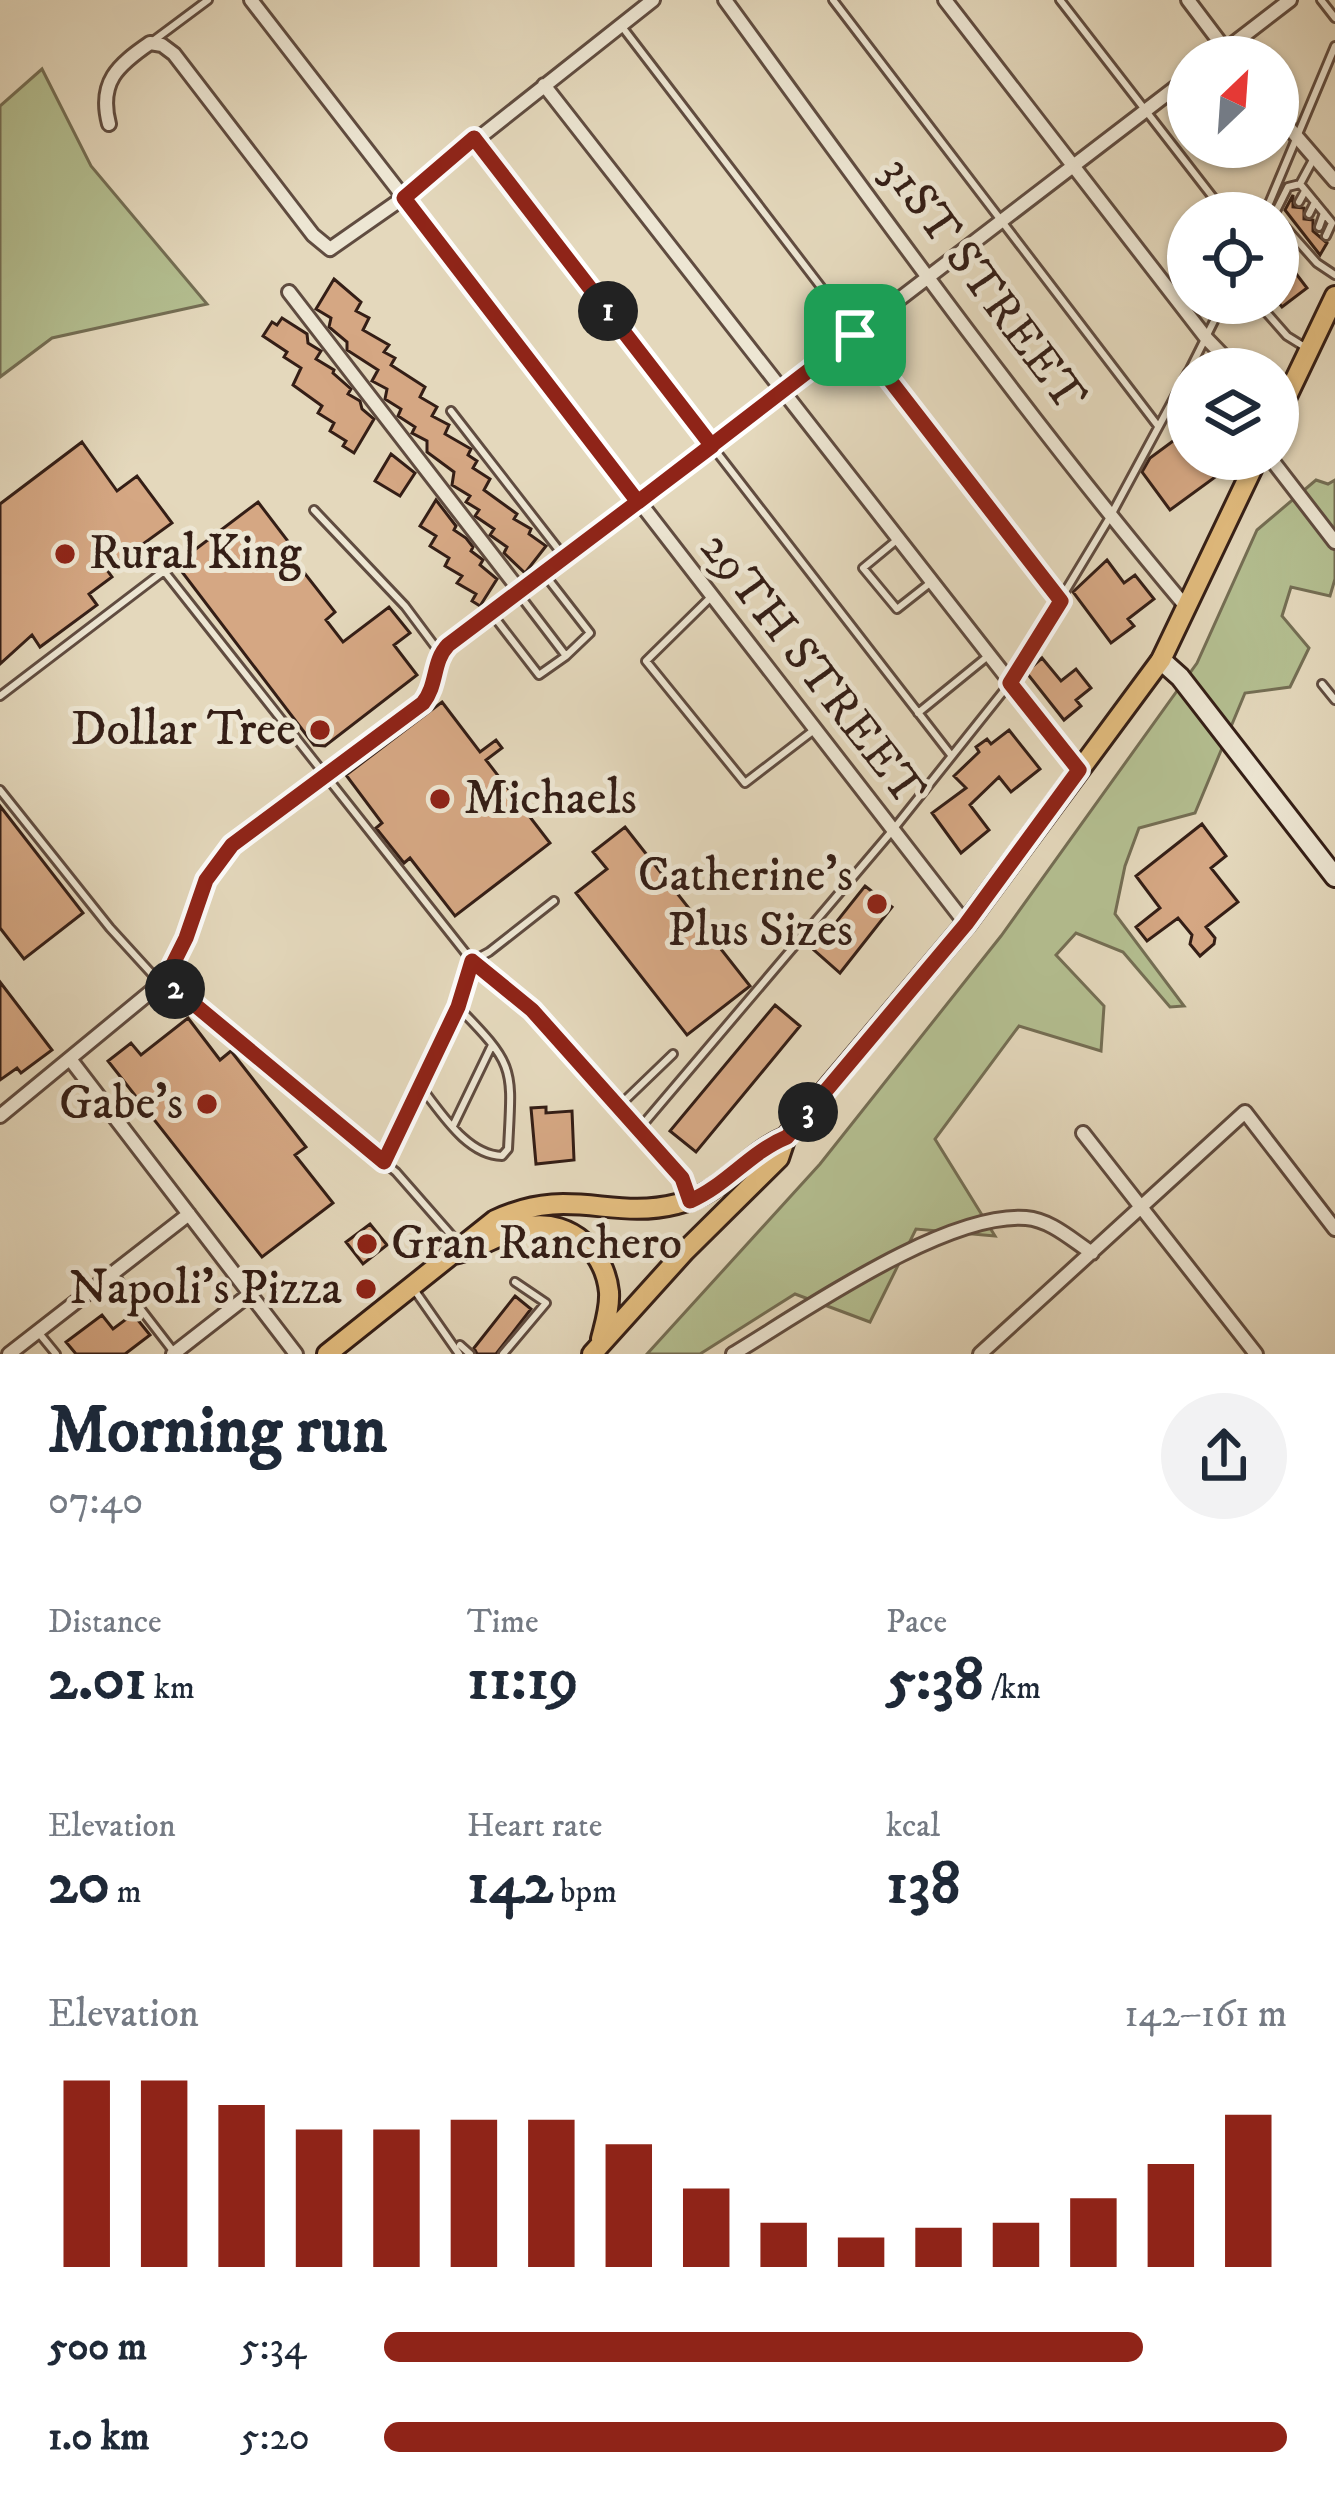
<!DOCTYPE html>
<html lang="en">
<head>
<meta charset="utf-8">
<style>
	:root { --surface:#fff; --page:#f2f2f3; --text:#1f2937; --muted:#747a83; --accent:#8f2418 }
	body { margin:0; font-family:"IM FELL DW Pica",serif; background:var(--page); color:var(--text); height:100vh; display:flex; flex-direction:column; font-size:45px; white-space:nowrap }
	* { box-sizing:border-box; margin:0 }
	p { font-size:39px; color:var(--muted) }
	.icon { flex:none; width:66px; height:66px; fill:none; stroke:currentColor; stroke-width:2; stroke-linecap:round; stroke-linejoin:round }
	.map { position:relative; height:1354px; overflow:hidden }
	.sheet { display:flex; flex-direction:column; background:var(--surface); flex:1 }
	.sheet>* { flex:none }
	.needle { width:78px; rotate:25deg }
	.buttons { position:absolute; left:1167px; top:36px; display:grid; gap:24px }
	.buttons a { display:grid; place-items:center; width:132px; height:132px; border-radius:50%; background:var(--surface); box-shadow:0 3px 9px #0004; font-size:60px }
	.pin { position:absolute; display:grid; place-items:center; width:102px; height:102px; color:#fff; margin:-51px; border-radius:24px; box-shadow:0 6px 18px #0006 }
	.km { position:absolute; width:60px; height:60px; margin:-30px; border-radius:50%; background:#222; color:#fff; font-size:33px; line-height:60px; text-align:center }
	.round { display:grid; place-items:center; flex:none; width:126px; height:126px; border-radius:63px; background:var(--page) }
	.summary { display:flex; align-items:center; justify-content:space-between; height:204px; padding:0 48px }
	h1 { font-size:66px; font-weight:800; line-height:90px }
	.stats { display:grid; grid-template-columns:repeat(3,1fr); gap:18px; height:204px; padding:12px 48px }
	.stats div { display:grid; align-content:center }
	.stats b { font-size:60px; font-weight:800 }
	.stats small { font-size:33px; font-weight:400 }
	.stats p { font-size:33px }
	.chart { height:336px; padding:24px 48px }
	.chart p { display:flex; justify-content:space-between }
	.chart svg { width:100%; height:216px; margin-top:12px; stroke:var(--accent); stroke-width:6 }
	ul { padding:0 48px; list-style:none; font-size:39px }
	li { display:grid; grid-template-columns:192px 144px 1fr; align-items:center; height:90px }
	li i { height:30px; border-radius:15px; background:var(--accent) }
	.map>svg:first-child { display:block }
</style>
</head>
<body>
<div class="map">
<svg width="1335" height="1354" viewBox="0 0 1335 1354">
	<rect width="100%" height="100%" fill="#e4d8bc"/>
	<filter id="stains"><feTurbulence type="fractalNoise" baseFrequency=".00167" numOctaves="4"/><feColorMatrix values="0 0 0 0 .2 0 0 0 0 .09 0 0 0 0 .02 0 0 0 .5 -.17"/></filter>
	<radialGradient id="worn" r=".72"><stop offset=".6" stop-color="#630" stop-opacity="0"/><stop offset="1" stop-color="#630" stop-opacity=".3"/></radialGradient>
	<path fill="#b4bf91" stroke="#746e54" stroke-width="3" d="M 42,69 L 91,166 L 207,304 L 52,338 L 0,377 L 0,106 Z
		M 1316,480 L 1328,484 L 1335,480 L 1335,579 L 1330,596 L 1291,587 L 1282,616 L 1309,648 L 1290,687 L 1245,693 L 1195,813 L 1139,828 L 1125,866 L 1115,914 L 1184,1006 L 1170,1007 L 1123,952 L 1076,933 L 1056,955 L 1104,1006 L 1101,1051 L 1019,1026 L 935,1139 L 995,1236 L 916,1229 L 870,1322 L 795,1294 L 700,1354 L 647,1354 L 820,1164 L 1001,936 L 1197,663 L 1257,530 Z"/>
	<path fill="#d5a783" stroke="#341e16" stroke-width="3" d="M 1293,195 L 1293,207 L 1304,208 L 1304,219 L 1313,220 L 1313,231 L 1327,243 L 1320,255 L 1285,210 Z
		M 1278,250 L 1307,288 L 1282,307 L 1278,302 Z
		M 334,279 L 361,302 L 356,311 L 369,318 L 363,330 L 389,345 L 384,352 L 395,358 L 391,365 L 425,387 L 420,397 L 437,407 L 432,416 L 449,425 L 445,434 L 471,449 L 468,455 L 477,461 L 473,468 L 490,479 L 484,490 L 517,514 L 514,519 L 531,529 L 529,534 L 546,546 L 525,573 L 504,553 L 507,547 L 490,535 L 494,529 L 475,516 L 479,510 L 466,502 L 470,496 L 452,485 L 454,472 L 427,452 L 427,441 L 412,433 L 415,427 L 398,416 L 401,409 L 385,399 L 387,389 L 372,381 L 378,370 L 347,350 L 347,342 L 329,327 L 331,318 L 316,309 Z
		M 282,318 L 307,334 L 308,343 L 321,351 L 316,359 L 334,370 L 333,373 L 351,389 L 348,394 L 360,401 L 362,409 L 374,419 L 354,453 L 343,446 L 346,441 L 330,431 L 334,423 L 318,413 L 322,406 L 293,385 L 301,368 L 284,357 L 287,352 L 263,336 L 272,322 L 277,325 Z
		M 1188,430 L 1188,459 L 1206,459 L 1218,475 L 1170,510 L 1142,472 L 1150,458 Z
		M 82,442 L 117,491 L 137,476 L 172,523 L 107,570 L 112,577 L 89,594 L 97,605 L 40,647 L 32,635 L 0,664 L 0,504 Z
		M 391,454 L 415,473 L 400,496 L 375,481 Z
		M 436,500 L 456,526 L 454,530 L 466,538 L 473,547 L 471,551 L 483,560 L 480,565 L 497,579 L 480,606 L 472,601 L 476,594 L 457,583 L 462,576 L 445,566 L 449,558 L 430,546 L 436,536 L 420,526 Z
		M 258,502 L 300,557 L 295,561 L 335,612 L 326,620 L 343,642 L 389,607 L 410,633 L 394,645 L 417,675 L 325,746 L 314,745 L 176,564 Z
		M 1107,560 L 1124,583 L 1135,575 L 1154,599 L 1128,619 L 1134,626 L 1111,643 L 1073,592 Z
		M 1042,658 L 1061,681 L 1076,669 L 1091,688 L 1076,700 L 1081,706 L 1064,720 L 1026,672 Z
		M 442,702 L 480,752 L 496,740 L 502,748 L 486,760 L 550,843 L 455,916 L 410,858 L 404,863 L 376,828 L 382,823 L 346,775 Z
		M 1009,730 L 1040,769 L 1011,792 L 999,777 L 970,805 L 989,830 L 961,853 L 932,813 L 966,788 L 954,776 L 979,752 L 976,747 L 987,739 L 991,744 Z
		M 0,806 L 83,913 L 24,959 L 0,928 Z
		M 1202,824 L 1226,856 L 1211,868 L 1238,902 L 1206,927 L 1215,938 L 1214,944 L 1200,956 L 1190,944 L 1192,935 L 1178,918 L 1147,941 L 1136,927 L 1160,908 L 1136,876 Z
		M 625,827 L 750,986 L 687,1035 L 576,893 L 607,869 L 593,852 Z
		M 865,886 L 892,907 L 840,973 L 814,950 Z
		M 0,982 L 52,1050 L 21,1073 L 17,1068 L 0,1080 Z
		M 775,1005 L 800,1026 L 696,1152 L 670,1131 Z
		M 188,1018 L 220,1060 L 231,1051 L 306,1147 L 295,1155 L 333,1203 L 262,1257 L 108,1061 L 131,1043 L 141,1055 Z
		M 546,1107 L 546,1113 L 572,1111 L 574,1160 L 536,1164 L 531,1108 Z
		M 370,1224 L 387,1245 L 363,1264 L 346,1242 Z
		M 515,1296 L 531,1309 L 496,1354 L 477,1354 L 474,1348 Z
		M 133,1314 L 150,1335 L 125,1354 L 76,1354 L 66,1342 L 102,1315 L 113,1329 Z"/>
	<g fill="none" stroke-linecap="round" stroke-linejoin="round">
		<defs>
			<path id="lane" d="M 833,0 L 1158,426
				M 1060,0 L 1225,213
				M 1321,0 L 1335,18
				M 623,28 L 1061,601
				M 153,41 L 208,0
				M 476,141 L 951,755
				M 1300,184 L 1332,223 L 1326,236
				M 1299,202 L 1305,191
				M 1265,213 L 1335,46
				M 1275,213 L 1288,187 L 1300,184 L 1314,158
				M 1309,214 L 1315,202
				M 1278,219 L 1317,263 L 1335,275
				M 1319,227 L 1324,213
				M 1258,303 L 1287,336 L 1308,349
				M 1190,369 L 1223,303
				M 451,411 L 562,554
				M 314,510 L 405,606 L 440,653
				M 898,539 L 863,568 L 897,609 L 930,583
				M 518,593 L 566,656 L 590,633 L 545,575
				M 711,597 L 646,661 L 745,783 L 814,730
				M 492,614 L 539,675 L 566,656
				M 1322,684 L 1335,700
				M 0,696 L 164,571 L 472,961 L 532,1010 L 682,1178 L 689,1198
				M 918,713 L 988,656
				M 0,790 L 110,928 L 152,974 L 396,1172 L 460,1245
				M 166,978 L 217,861 L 232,845 L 325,775
				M 420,1086 C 441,1112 466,1155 502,1156 L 508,1149 C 512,1068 517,1067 458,1007
				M 619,1106 L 673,1054
				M 453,1126 L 492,1045
				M 639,1129 L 892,831 L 1010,683 L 1110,517 L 1188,372
				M 384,1163 L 458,1007 L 472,961 L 489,952 L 554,901
				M 113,1273 L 173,1351
				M 413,1288 L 459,1354
				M 38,1332 L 56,1354
				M 460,1345 L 470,1354
				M 503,1354 L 546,1303 L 515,1282"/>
			<path id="street" d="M 251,0 L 966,924
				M 725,0 C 875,206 1023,413 1187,608
				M 945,0 L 1207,339 L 1236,369
				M 1188,0 L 1231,57
				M 1216,57 L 1290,0
				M 544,85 L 1079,770
				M 1278,115 L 1335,181
				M 109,124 C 98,82 118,65 150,43 L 162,45 L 174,54 L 313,235 L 330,249 L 403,198 L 653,0
				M 289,292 L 520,591
				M 1271,459 L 1335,542
				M 325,775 C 355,753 404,726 427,698 C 440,681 433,661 448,645 L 1188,78
				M 70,1059 L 296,1354
				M 0,1116 L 165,980
				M 1083,1133 L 1256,1354
				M 9,1354 L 189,1214
				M 173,1354 L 250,1294
				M 733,1354 C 803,1312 945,1212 1026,1218 C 1051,1220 1072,1240 1092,1253
				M 980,1354 L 1245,1112 L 1335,1229"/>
			<path id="secondary" d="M 1161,660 L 1180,677 L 1335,877"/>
			<path id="primary" d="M 1278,415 L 1335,296
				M 450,1255 C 479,1250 502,1231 530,1226 C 571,1220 605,1252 609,1292 C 610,1308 605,1323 601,1339
				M 327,1354 L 495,1220 C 570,1185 610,1221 677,1204 C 723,1194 746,1154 786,1137
				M 592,1354 L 685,1251 L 779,1158 L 786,1137 L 966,924 L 1161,660 L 1257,459"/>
		</defs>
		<use href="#lane" stroke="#604c40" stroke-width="12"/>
		<use href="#street" stroke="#604c40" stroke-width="18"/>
		<use href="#secondary" stroke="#341e16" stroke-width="24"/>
		<use href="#primary" stroke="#341e16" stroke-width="24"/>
		<use href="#lane" stroke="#ede6d3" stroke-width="6"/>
		<use href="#street" stroke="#ede6d3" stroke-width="12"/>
		<use href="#secondary" stroke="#ede6d3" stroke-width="18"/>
		<use href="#primary" stroke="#e2bc7e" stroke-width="18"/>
	</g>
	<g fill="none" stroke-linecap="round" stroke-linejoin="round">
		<defs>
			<path id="route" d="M 855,335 L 638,502 L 404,198 L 474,138 L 712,446 L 448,645 C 432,662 438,684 423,703 L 232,845 L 206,880 L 186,938 L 165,980 L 384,1162 L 458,1007 L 472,961 L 532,1010 L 682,1178 L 690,1201 C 727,1185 750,1152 787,1137 L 966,924 L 1079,770 L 1010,683 L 1061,601 L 855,335"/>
		</defs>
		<use href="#route" stroke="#fff" stroke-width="24"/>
		<use href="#route" stroke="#8f2418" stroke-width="15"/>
	</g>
	<g fill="#8f2418" stroke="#ede6d3" stroke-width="4.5">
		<circle cx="65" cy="554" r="12"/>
		<circle cx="320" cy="730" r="12"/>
		<circle cx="440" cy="799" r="12"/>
		<circle cx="877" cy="904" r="12"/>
		<circle cx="207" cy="1104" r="12"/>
		<circle cx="367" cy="1244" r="12"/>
		<circle cx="366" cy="1289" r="12"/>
	</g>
	<g text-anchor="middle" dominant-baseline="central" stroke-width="10" stroke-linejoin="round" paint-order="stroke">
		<g font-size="48" fill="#341e16" stroke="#ede6d3">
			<text transform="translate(983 284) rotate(53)">31ST STREET</text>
			<text transform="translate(812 669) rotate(52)">29TH STREET</text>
		</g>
		<g font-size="48" fill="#341e16" stroke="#ede6d3" text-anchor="end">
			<text x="89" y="554" text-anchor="start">Rural King</text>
			<text x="296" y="730">Dollar Tree</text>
			<text x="464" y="799" text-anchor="start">Michaels</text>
			<text x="853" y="876">Catherine's<tspan x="853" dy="55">Plus Sizes</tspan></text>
			<text x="183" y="1104">Gabe's</text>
			<text x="391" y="1244" text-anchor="start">Gran Ranchero</text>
			<text x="342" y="1289">Napoli's Pizza</text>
		</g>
	</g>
	<rect width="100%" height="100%" filter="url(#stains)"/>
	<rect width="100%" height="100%" fill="url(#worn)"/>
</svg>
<div class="buttons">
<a><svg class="needle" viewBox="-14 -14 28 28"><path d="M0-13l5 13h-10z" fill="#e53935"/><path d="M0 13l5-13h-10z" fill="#747a83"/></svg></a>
<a><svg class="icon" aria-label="locate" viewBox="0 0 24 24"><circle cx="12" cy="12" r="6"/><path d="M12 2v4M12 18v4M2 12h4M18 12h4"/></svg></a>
<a><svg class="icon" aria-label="layers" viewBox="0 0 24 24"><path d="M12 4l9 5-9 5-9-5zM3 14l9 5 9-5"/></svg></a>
</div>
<div class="pin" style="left:855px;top:335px;background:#1e9e55"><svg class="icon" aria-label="arrive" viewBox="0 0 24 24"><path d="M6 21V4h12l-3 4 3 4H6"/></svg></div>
<b class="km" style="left:608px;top:311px">1</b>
<b class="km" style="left:175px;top:989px">2</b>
<b class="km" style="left:808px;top:1112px">3</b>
</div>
<section class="sheet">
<div class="summary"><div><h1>Morning run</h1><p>07:40</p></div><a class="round"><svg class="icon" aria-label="share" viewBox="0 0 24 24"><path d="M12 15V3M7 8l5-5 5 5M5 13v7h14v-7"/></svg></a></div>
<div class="stats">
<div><p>Distance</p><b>2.01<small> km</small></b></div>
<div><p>Time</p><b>11:19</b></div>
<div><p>Pace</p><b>5:38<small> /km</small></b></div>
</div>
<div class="stats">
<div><p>Elevation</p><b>20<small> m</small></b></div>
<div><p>Heart rate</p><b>142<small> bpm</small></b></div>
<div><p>kcal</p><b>138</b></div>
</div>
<div class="chart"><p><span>Elevation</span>142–161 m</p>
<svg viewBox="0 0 160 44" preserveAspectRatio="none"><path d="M5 44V6M15 44V6M25 44V11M35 44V16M45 44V16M55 44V14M65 44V14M75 44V19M85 44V28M95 44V35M105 44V38M115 44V36M125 44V35M135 44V30M145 44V23M155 44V13"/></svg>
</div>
<ul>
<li><b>500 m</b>5:34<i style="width:84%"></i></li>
<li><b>1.0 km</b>5:20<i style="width:100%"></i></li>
</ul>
</section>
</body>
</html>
